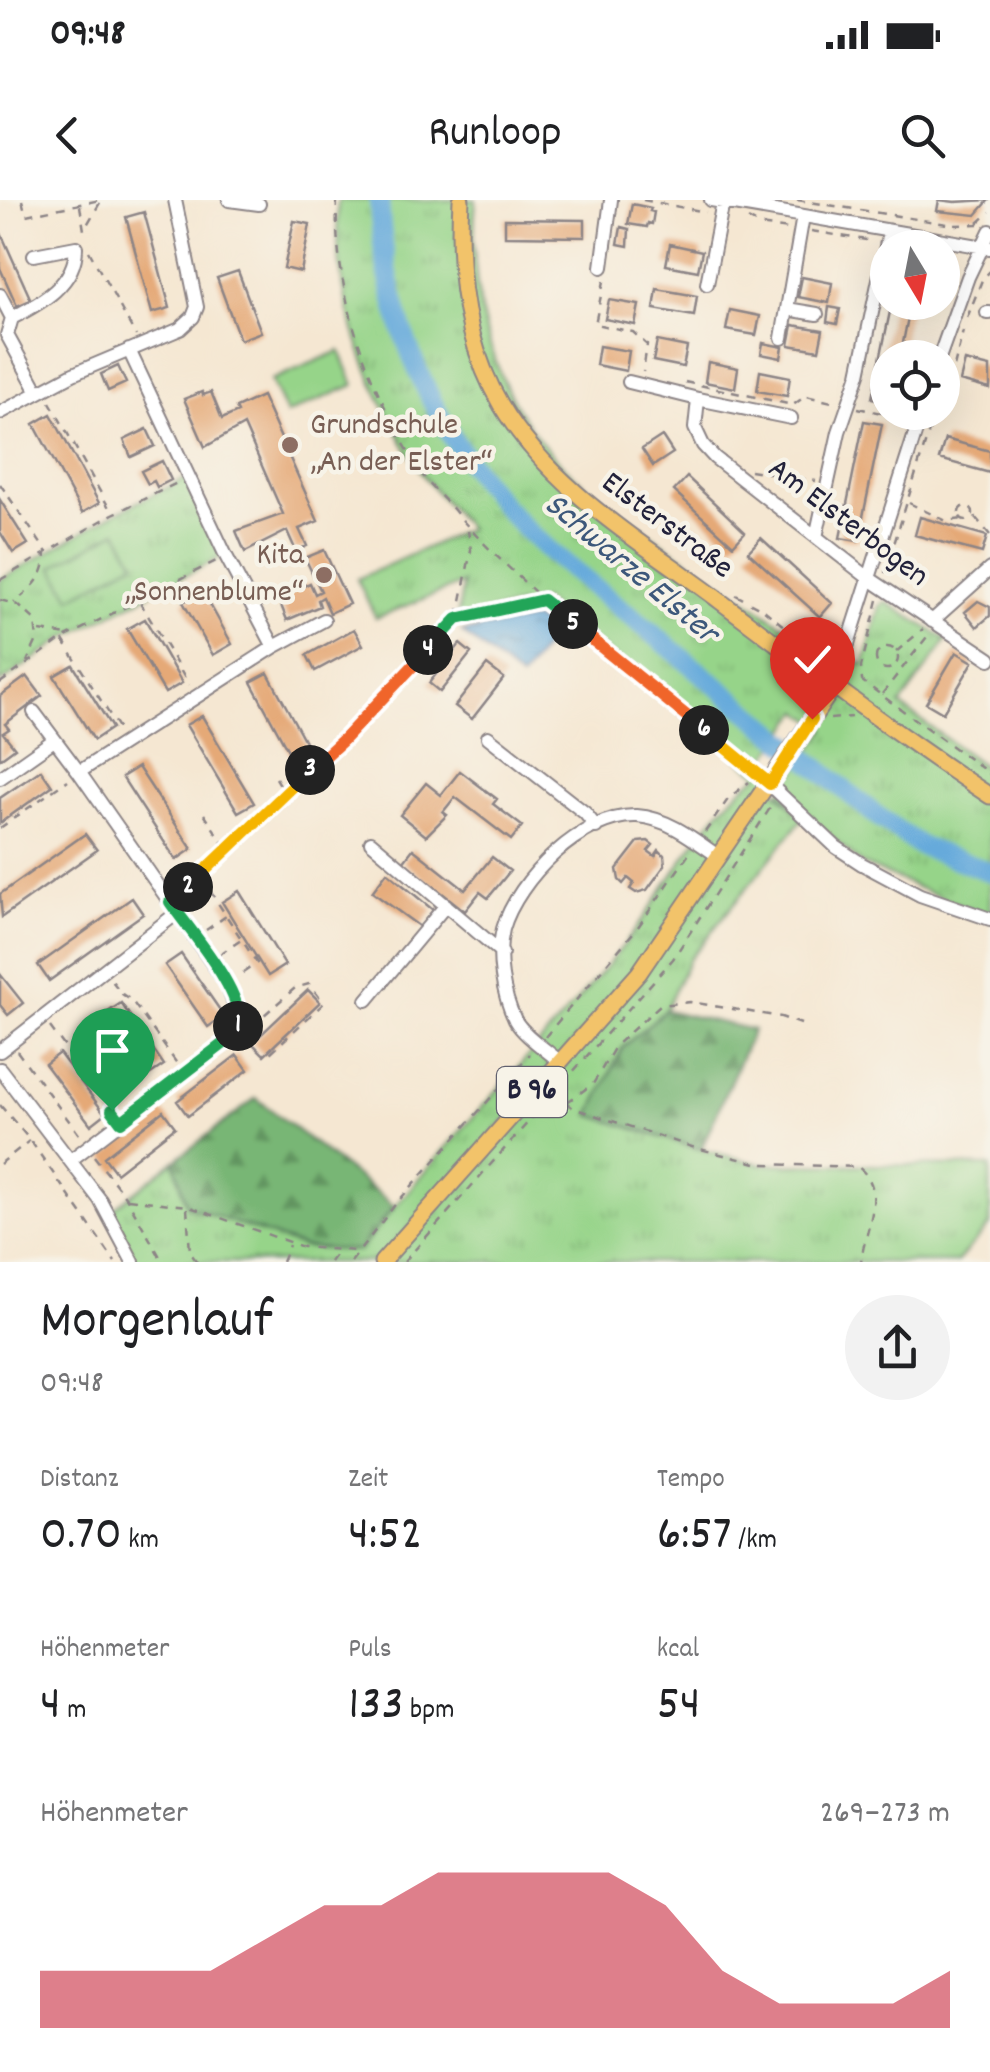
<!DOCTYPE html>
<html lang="de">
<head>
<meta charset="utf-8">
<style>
	:root { --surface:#fff; --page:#f2f2f2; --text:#202124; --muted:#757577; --accent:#d1495b }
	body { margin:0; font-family:Dekko,sans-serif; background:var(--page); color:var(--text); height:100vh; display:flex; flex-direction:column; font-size:38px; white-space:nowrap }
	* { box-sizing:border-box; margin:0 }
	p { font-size:32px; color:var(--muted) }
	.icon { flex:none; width:55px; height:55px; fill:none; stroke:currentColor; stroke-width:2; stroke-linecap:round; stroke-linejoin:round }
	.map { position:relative; height:1062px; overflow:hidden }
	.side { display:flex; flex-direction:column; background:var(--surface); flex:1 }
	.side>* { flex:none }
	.needle { width:65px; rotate:170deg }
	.tools { position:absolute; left:870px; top:30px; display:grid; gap:20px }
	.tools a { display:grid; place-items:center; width:90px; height:90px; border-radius:50%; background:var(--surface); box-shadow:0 10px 40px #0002; font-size:50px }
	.pin { position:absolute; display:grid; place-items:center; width:85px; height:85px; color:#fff; margin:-102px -42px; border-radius:50% 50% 50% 0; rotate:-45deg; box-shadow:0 0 10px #0007 }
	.pin .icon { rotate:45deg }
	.km { position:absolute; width:50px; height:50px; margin:-25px; border-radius:50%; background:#222; color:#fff; font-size:28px; line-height:50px; text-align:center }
	.round { display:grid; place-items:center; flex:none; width:105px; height:105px; border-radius:52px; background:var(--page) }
	.overview { display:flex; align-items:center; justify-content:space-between; height:170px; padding:0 40px }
	h1 { font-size:55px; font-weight:600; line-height:75px }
	.stats { display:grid; grid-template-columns:repeat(3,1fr); gap:15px; height:170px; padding:10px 40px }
	.stats div { display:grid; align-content:center }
	.stats b { font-size:50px; font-weight:600 }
	.stats small { font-size:28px; font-weight:400 }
	.stats p { font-size:28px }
	.chart { height:280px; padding:20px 40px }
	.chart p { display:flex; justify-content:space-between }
	.chart svg { width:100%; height:180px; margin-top:10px; fill:var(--accent); opacity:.7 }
	.status { display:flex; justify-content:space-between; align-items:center; height:70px; padding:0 50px; background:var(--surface); direction:ltr }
	.status svg { height:28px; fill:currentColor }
	header { display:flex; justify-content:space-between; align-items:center; height:130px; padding:0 40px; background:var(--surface); font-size:45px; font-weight:600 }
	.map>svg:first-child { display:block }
</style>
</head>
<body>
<div class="status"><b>09:48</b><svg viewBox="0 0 49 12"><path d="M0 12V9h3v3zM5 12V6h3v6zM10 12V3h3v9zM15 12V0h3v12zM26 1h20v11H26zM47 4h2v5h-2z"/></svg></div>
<header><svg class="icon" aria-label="back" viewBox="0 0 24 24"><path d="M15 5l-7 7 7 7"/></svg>Runloop<svg class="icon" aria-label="search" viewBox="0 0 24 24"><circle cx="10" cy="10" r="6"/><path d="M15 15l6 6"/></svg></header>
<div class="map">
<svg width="990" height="1062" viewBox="0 0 990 1062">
	<defs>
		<pattern id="grass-tufts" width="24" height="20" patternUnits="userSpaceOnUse" patternTransform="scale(2.5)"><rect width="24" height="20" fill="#96d489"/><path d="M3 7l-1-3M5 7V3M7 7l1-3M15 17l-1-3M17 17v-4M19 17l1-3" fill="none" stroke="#81b677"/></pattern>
		<pattern id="forest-firs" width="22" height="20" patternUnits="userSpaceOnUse" patternTransform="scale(2.5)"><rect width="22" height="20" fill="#78b675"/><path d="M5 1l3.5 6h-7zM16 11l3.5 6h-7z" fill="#629461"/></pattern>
		<pattern id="water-ripples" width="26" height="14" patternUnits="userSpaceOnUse" patternTransform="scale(2.5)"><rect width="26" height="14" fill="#66aadb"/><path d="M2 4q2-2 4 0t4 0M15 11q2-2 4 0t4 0" fill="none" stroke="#548ab3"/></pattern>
	</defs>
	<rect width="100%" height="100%" fill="#f7f3e8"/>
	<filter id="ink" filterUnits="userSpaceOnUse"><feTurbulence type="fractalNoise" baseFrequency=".01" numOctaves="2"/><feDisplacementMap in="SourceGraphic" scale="20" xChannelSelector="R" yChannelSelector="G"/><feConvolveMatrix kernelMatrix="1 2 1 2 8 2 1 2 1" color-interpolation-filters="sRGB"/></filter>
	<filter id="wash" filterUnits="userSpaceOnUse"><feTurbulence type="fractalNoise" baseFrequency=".0048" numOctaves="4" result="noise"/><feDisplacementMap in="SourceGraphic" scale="40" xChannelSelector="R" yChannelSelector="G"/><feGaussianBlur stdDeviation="2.25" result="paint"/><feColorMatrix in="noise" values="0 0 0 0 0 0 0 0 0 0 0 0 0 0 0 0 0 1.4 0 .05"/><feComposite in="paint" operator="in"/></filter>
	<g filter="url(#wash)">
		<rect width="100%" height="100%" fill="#f5e7d2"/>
		<path fill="url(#grass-tufts)" stroke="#5c7b62" stroke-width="2.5" d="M 338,0 L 476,0 C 467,84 488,179 543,244 C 571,278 607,303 642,328 C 699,370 759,409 819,449 L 831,446 L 864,465 L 880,406 L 886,402 L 947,440 L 900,505 L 990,571 L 990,718 L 862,664 L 780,592 L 826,529 L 800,511 L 763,563 L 776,573 L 637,771 L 380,1062 L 135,1062 L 108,1013 L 174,961 L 187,1006 L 303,1047 L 359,1051 C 442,945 538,851 623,746 C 668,691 699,617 759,575 L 543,400 L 457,419 L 463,383 L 376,418 L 357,379 L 468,329 C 454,310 436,294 423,275 C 371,197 331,95 338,0 Z
			M 189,277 L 225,355 L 63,439 L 0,483 L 0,380 L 113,314 Z
			M 770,585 L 803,618 L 688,761 L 665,810 L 623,847 L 590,915 L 692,947 L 760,964 L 990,966 L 990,1025 L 957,1062 L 384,1062 L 593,830 Z"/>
		<path fill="url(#forest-firs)" stroke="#4d6c58" stroke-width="2.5" d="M 665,810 L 753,830 L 701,949 L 590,915 L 623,847 Z
			M 256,898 L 394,1006 L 359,1051 L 303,1047 L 187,1006 L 174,961 Z"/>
		<path fill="#96d489" stroke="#5c7b62" stroke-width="2.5" d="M 340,151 L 354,185 L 286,214 L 271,180 Z
			M 117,331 L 135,362 L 71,398 L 53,367 Z"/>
		<path fill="url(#water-ripples)" stroke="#44668b" stroke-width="2.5" d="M 534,419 L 555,432 L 521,479 L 462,432 Z"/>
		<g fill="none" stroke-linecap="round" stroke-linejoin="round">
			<path stroke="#66aadb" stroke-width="20" d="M 379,0 C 384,111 427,219 501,303 C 547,356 608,397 662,441 C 732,499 803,556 873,613 L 920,646 L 990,672"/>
		</g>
		<g id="blocks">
			<path fill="#e5a977" d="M 939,0 L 955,2 L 989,0 L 976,15 L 937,11 Z
				M 632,4 L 651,8 L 650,11 L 654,12 L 652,24 L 648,23 L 647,27 L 628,24 Z
				M 144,12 L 170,108 L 152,113 L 126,17 Z
				M 505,19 L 585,20 L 585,37 L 505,36 Z
				M 294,21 L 310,24 L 301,72 L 284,68 Z
				M 621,27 L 629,29 L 628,46 L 618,44 Z
				M 0,31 L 31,100 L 17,106 L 0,68 Z
				M 670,44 L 702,51 L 698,71 L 666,65 Z
				M 238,71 L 261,132 L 240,140 L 217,78 Z
				M 802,77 L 832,83 L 829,103 L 798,97 Z
				M 657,89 L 697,96 L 694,116 L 654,109 Z
				M 609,100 L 639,105 L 635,125 L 605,119 Z
				M 892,102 L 911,102 L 900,158 L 888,158 L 888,202 L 872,198 Z
				M 829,107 L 840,109 L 837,124 L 827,122 Z
				M 730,110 L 760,116 L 756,135 L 726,130 Z
				M 793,125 L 823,130 L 819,150 L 789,145 Z
				M 657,141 L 687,147 L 683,167 L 653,161 Z
				M 763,143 L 783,147 L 781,158 L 761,154 Z
				M 599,146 L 629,151 L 626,171 L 596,165 Z
				M 965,161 L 990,167 L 990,189 L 960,181 Z
				M 708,162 L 738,168 L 735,188 L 705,182 Z
				M 118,166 L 126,183 L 108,191 L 101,174 Z
				M 760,171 L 790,177 L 787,196 L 757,191 Z
				M 202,192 L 203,195 L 211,192 L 222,219 L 238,212 L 236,208 L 262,196 L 318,321 L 299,329 L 307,346 L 296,351 L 287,331 L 245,352 L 236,331 L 283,314 L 244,225 L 205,247 L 184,199 Z
				M 51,214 L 99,303 L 82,313 L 34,224 Z
				M 864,221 L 882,224 L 858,341 L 840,338 Z
				M 147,229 L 155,246 L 131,257 L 124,240 Z
				M 662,236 L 673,253 L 653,266 L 642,249 Z
				M 945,239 L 990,251 L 990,273 L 939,259 Z
				M 162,261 L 171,280 L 157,287 L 154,281 L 148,284 L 141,271 Z
				M 687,277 L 745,332 L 733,345 L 674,291 Z
				M 0,300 L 28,344 L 13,353 L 0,332 Z
				M 920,317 L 987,336 L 982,353 L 915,335 Z
				M 761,338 L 832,403 L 820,417 L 748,352 Z
				M 324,350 L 349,404 L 330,413 L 323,397 L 318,400 L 320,406 L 287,420 L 278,398 L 310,383 L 315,394 L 321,391 L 305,358 Z
				M 203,392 L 232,444 L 213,455 L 183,402 Z
				M 978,401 L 990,407 L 990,416 L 977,427 L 965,412 Z
				M 145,419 L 182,483 L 165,493 L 127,429 Z
				M 354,429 L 363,445 L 315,471 L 307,455 Z
				M 460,444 L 471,453 L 440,492 L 429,483 Z
				M 956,452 L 973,462 L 943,513 L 926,503 Z
				M 73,465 L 112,528 L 94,540 L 54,476 Z
				M 487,465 L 504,478 L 472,519 L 455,506 Z
				M 268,473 L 315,560 L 298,569 L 251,482 Z
				M 27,476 L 42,496 L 5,524 L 9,529 L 3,533 L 15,548 L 0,559 L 0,496 Z
				M 202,516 L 254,603 L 238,612 L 186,525 Z
				M 138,567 L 192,649 L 176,660 L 122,577 Z
				M 41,570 L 52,586 L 0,623 L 0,598 Z
				M 460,571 L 497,599 L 493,604 L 522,626 L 511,640 L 455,597 L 443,612 L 447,615 L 426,636 L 400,615 L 426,583 L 441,595 Z
				M 85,634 L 97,650 L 2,717 L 0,694 Z
				M 648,641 L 653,645 L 648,651 L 655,656 L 659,650 L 664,655 L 665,665 L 647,690 L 636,693 L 630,689 L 634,683 L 628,678 L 623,684 L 619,680 L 617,669 L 638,642 Z
				M 413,649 L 465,690 L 492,657 L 510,671 L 488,698 L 480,692 L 465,711 L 403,662 Z
				M 387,672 L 433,710 L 420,727 L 372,692 Z
				M 239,691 L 285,765 L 268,776 L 222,702 Z
				M 132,698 L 143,714 L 49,781 L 38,765 Z
				M 181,754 L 224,816 L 208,827 L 165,765 Z
				M 0,774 L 23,803 L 8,815 L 0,805 Z
				M 308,790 L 320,802 L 264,855 L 252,843 Z
				M 121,803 L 164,865 L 149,875 L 105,814 Z
				M 59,853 L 105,914 L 91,925 L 45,864 Z
				M 237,855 L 248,870 L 188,916 L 177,901 Z
				M 163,911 L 175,927 L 116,973 L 104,957 Z"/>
		</g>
	</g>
	<g filter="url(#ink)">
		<use href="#blocks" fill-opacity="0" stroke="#8c8486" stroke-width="2.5"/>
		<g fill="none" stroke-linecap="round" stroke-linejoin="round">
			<defs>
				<path id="minor" d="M 229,0 L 259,4
					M 711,0 L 990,48
					M 34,55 L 76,47 C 76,84 41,103 12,118 L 7,135 L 38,192
					M 602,67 L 611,0
					M 707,84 L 723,2
					M 0,95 L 12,118
					M 787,109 L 817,114
					M 987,113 L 990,113
					M 782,138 L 803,16
					M 939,158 L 968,77 L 990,31
					M 629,182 L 698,199
					M 0,213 L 73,174 L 180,129 L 193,117 L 197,107 L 175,0
					M 791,218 L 698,199 L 695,228 L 703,245 L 715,258 L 870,379 L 990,459
					M 816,337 L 839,232 L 859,174 L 889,32
					M 543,399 L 760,575 L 836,647 L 862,664 L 920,695 L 990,719
					M 932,421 L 990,369
					M 274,447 L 324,420
					M 835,485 L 922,212
					M 34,512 L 79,572
					M 488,537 L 585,613 L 596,627
					M 0,578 L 54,540
					M 371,642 L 502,753
					M 367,800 L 446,705
					M 0,851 L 177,713
					M 560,862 C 547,850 524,836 515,820 C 503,795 496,757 503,729 C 517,680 582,614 637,616 C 668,618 695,640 719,657
					M 0,869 L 100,1000 L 133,1062
					M 72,959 L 232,837 L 240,820 L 227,784 L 79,572 L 274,447 L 226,356 L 129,150"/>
				<path id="major" d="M 461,0 C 457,70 465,144 501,205 C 552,291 642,342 720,401 C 808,467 897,535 990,596
					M 382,1062 L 639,773 L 835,485"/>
			</defs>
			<use href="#minor" stroke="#8c8486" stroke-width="16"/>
			<use href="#major" stroke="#8c8486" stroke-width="19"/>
			<path stroke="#8c8486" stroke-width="2.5" stroke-dasharray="8 8" stroke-linecap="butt" d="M 22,0 L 26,15 L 100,0
				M 337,0 C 333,96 371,195 423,275 C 431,288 444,298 454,310 C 478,340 506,365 535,392
				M 643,0 L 706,12
				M 797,0 L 954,25 L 979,24
				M 80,6 L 84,30 L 101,1
				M 748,19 L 759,25 L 789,29
				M 978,23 L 990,12
				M 811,31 L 872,41
				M 89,51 L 136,136
				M 942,60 L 949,67 L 953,80
				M 604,81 L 595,124 L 633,132 L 647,145 L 643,172
				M 967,118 L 982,80 L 990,71
				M 685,182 L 793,205 L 806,196 L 836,203
				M 942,196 L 954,167 L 963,131
				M 50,202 L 112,313
				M 858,208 L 909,219
				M 750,270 L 816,281
				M 0,284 L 46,351 C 46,377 33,387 14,403
				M 909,303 L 946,321 L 963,319
				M959 313a7 7 0 1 1 14 0a7 7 0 1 1-14 0Z
				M 975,317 L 990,335
				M 885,373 L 935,212
				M 0,380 L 113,314 L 179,282
				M 736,395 L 764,410 L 818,454
				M 0,400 L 18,405 L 35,420 L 37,440 L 27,462
				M 878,400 L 861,467 L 862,481 L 990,574
				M 140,402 L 189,485
				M 458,416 L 471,350 L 468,331
				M 40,431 L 67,435
				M 63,440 L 120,531
				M876 458a11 11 0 1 1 22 0a11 11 0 1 1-22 0Z
				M 896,452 L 923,429
				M 815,457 L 821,452 L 834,451
				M 803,476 L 800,481 L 808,501
				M 0,483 L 62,439 L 216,361
				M 882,494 L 930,433
				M 830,519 L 851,517
				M 276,578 L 285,593
				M 204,614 L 227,649
				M 0,628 L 68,580
				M 705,632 L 729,598 L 749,582
				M 201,677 L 257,763 L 237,777
				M 180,694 L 344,539 L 457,419 L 532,402
				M 206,730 L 229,714
				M 220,754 L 244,738
				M 112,781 L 122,794 L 132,801 L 178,865
				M 252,822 L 255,823 L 295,788 L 309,784 L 324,803 L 268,855
				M 50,827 L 114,913
				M 545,837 L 638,727 L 691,651
				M 17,851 L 81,937
				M 554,892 L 573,908 L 692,947 L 760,964 L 858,967 C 889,990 864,1030 861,1062
				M 567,902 L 593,884 L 616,845 L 660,805 L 690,802 L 781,817 L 804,825
				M 0,905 L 30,940 L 115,1062
				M 94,956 L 127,999 L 163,1062
				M 0,964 L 29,941
				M 128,999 L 187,1006 L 303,1047 L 357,1051
				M 187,1008 L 190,1052 L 197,1062
				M 282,1062 L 289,1045
				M 330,1062 L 338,1051
				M 351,1062 L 394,1006 L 530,854
				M 404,1062 L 673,759 L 772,605"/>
			<use href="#minor" stroke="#fff" stroke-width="12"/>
			<use href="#major" stroke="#f2c36a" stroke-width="15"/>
		</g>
	</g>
	<g fill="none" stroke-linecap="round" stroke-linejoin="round" filter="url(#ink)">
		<defs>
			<path id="split-1" d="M 112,910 L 121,922 L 232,837 L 238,826"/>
			<path id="split-2" d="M 188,687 L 170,702 C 188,729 247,795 238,826"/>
			<path id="split-3" d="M 188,687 L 310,570"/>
			<path id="split-4" d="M 310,570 L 344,539 L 428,450"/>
			<path id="split-5" d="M 428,450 L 457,419 L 543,400 L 573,424"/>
			<path id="split-6" d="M 573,424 L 704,530"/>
			<path id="split-7" d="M 704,530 L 770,584 L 812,519"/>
		</defs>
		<use href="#split-1" stroke="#fff" stroke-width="20"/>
		<use href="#split-2" stroke="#fff" stroke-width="20"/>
		<use href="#split-3" stroke="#fff" stroke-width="20"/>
		<use href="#split-4" stroke="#fff" stroke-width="20"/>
		<use href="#split-5" stroke="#fff" stroke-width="20"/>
		<use href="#split-6" stroke="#fff" stroke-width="20"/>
		<use href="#split-7" stroke="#fff" stroke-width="20"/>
		<use href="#split-1" stroke="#22a559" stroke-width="12"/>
		<use href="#split-2" stroke="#22a559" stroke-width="12"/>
		<use href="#split-3" stroke="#f5b400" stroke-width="12"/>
		<use href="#split-4" stroke="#f0652b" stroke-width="12"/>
		<use href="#split-5" stroke="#22a559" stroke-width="12"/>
		<use href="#split-6" stroke="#f0652b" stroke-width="12"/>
		<use href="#split-7" stroke="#f5b400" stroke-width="12"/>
	</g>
	<g fill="#8d6e63" stroke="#f7f3e8" stroke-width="4">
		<circle cx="290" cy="245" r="10"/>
		<circle cx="324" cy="375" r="10"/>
	</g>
	<g text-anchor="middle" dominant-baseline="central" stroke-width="9" stroke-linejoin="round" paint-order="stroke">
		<rect fill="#f7f3e8" stroke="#62616f" stroke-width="2.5" x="497" y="867" width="70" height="50" rx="8"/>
		<g font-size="30" font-weight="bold" fill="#22223b">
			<text x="532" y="892">B 96</text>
		</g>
		<g font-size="32" fill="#785e54" stroke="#f7f3e8" text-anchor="start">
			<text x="310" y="227">Grundschule<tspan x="310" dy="37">„An der Elster“</tspan></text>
			<text x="304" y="357" text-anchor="end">Kita<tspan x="304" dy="37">„Sonnenblume“</tspan></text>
		</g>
		<g font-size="32" fill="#22223b" stroke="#f7f3e8">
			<text transform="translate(847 324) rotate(37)">Am Elsterbogen</text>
			<text transform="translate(666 327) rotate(37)">Elsterstraße</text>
		</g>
		<g font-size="35" font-style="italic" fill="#3d587b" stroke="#f7f3e8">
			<text transform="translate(630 370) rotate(40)">Schwarze Elster</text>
		</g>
	</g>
</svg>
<div class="tools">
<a><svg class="needle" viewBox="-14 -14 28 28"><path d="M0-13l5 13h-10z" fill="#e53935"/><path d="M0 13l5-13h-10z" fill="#757577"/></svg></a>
<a><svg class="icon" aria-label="locate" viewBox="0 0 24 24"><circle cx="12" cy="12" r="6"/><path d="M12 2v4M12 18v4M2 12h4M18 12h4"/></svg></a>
</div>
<div class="pin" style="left:112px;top:910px;background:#1e9e55"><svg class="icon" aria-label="arrive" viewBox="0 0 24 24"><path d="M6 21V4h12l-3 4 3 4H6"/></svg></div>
<div class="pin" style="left:812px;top:519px;background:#d93025"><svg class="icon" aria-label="check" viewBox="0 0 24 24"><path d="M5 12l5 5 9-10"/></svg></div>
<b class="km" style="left:238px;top:826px">1</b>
<b class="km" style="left:188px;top:687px">2</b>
<b class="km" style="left:310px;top:570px">3</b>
<b class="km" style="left:428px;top:450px">4</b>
<b class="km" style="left:573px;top:424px">5</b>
<b class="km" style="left:704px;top:530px">6</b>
</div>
<section class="side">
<div class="overview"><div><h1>Morgenlauf</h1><p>09:48</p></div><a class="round"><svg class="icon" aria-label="share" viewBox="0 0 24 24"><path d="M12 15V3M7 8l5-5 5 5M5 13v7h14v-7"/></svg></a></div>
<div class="stats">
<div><p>Distanz</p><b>0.70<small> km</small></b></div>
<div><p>Zeit</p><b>4:52</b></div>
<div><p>Tempo</p><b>6:57<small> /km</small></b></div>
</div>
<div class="stats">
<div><p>Höhenmeter</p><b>4<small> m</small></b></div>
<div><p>Puls</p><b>133<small> bpm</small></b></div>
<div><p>kcal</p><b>54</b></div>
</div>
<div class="chart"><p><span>Höhenmeter</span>269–273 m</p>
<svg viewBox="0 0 160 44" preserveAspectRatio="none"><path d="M0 44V30L10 30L20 30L30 30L40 22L50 14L60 14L70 6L80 6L90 6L100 6L110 14L120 30L130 38L140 38L150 38L160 30V44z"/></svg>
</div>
</section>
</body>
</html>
